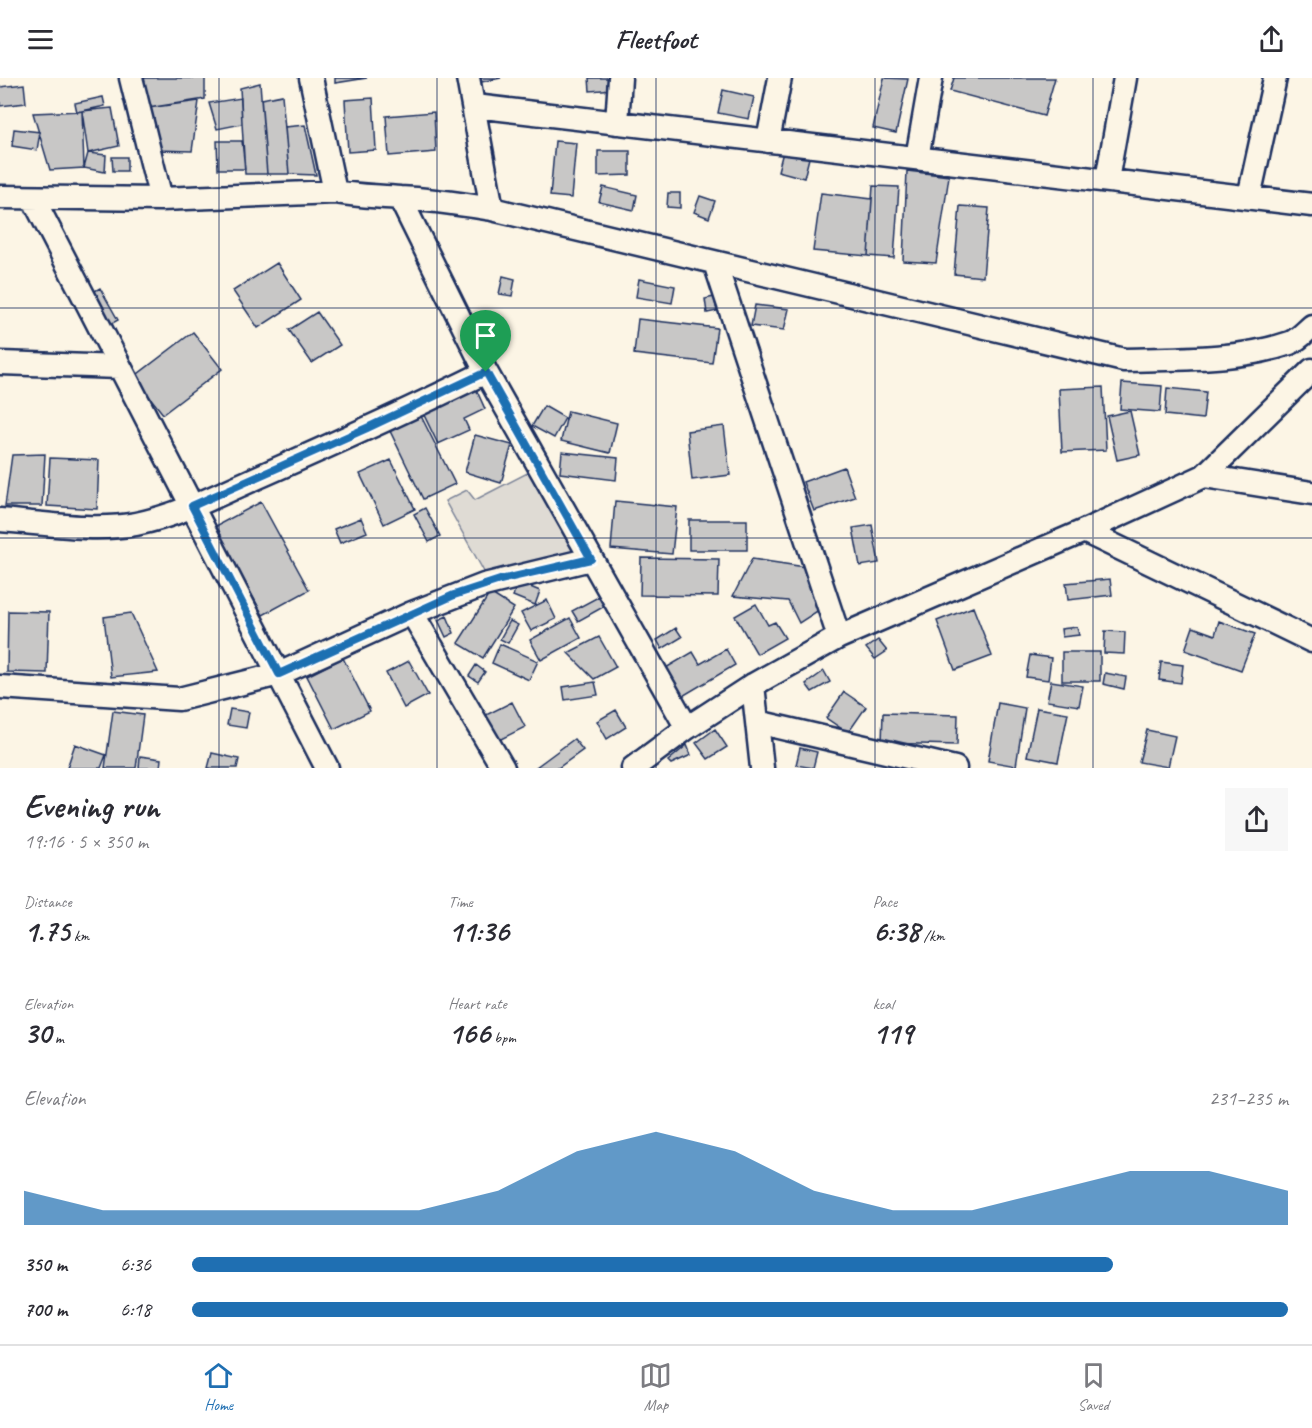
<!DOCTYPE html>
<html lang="en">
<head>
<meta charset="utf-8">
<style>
	:root { --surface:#fff; --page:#f7f7f7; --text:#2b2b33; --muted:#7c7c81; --line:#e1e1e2; --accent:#1f6fb2 }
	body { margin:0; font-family:Caveat,sans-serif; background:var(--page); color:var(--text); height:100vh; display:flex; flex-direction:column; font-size:22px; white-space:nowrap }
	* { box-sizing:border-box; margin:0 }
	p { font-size:20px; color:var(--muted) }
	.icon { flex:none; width:33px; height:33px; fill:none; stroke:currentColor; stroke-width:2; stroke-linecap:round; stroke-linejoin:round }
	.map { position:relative; height:690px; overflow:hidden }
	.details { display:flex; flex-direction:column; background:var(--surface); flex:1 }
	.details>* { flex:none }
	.pin { position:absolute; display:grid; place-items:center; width:51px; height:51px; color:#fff; margin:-62px -26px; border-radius:50% 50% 50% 0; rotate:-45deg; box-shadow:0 0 6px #0007 }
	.pin .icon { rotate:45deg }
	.round { display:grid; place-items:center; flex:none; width:63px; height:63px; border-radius:0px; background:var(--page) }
	.headline { display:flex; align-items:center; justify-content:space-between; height:102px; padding:0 24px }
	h1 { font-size:33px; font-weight:600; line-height:45px }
	.metrics { display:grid; grid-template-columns:repeat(3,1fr); gap:9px; height:102px; padding:6px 24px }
	.metrics div { display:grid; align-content:center }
	.metrics b { font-size:30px; font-weight:600 }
	.metrics small { font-size:16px; font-weight:400 }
	.metrics p { font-size:16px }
	.chart { height:168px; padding:12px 24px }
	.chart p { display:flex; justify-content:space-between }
	.chart svg { width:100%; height:108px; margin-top:6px; fill:var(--accent); opacity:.7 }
	ul { padding:0 24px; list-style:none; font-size:20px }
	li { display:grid; grid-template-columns:96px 72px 1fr; align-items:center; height:45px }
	li i { height:15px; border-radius:8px; background:var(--accent) }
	header { display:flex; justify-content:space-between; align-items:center; height:78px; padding:0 24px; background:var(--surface); font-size:27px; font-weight:600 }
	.tabs { display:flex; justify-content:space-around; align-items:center; height:84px; border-top:2px solid var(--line); background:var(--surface); font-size:16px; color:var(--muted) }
	.tabs a { display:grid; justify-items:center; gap:3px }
	.tabs .selected { color:var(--accent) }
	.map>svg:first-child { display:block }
</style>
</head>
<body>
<header><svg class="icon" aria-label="menu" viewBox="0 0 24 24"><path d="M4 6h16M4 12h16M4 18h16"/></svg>Fleetfoot<svg class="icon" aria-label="share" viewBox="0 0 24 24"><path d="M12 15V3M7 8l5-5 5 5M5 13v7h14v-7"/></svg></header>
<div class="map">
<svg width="1312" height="690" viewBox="0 0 1312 690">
	<rect width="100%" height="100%" fill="#fcf5e5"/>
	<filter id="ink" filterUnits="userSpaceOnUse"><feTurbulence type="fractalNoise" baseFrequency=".0167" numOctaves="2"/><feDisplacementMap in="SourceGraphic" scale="12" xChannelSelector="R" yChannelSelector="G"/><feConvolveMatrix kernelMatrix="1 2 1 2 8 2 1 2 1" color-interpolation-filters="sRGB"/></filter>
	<g filter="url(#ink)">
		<path fill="#dfdbd4" stroke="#7d8599" stroke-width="1.5" d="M 539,389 L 578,484 L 488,501 L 445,423 L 467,412 L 475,422 Z"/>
		<path fill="#c8c7c6" stroke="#1b2f5e" stroke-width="1.5" d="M 140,0 L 205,0 L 205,21 L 148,30 Z
			M 335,0 L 367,0 L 335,5 Z
			M 470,0 L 501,0 L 471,6 Z
			M 589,0 L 613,0 L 614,11 L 590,13 Z
			M 884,0 L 908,1 L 896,55 L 873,50 Z
			M 954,0 L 1055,0 L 1044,38 L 950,13 Z
			M 260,5 L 267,96 L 245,96 L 240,10 Z
			M 24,6 L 26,25 L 0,28 L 0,9 Z
			M 723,12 L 754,19 L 749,41 L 718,35 Z
			M 282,17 L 289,96 L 267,96 L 261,21 Z
			M 103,19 L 105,28 L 77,34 L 75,25 Z
			M 241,20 L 242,46 L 217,51 L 209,25 Z
			M 373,20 L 376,72 L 348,74 L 345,22 Z
			M 199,23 L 192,73 L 156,72 L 148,30 Z
			M 112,30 L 119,68 L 88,75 L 82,33 Z
			M 82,33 L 84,90 L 50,92 L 33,35 Z
			M 434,34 L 436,74 L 389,78 L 386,38 Z
			M 305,47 L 316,97 L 289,96 L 285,49 Z
			M 14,51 L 40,54 L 37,72 L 12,68 Z
			M 217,63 L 242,63 L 245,91 L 218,91 Z
			M 555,63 L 576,65 L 571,120 L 550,118 Z
			M 784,70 L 810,76 L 804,100 L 778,93 Z
			M 598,73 L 630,73 L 630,97 L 598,98 Z
			M 88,75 L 106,77 L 105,94 L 84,90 Z
			M 112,79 L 127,79 L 127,93 L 113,93 Z
			M 907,93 L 949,98 L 936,185 L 903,183 Z
			M 873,108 L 899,109 L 894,180 L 868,178 Z
			M 603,109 L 637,117 L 634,132 L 599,124 Z
			M 668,115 L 680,115 L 680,130 L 667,129 Z
			M 821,115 L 872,121 L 868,178 L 813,173 Z
			M 700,118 L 715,123 L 709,140 L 694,134 Z
			M 960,128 L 989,130 L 983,199 L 954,196 Z
			M 277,185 L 301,222 L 258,250 L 233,213 Z
			M 503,198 L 515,201 L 512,218 L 499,216 Z
			M 639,201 L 675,208 L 672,225 L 636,219 Z
			M 100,210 L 118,242 L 100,252 L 82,220 Z
			M 714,219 L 717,233 L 707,235 L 705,221 Z
			M 755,227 L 789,231 L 784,252 L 751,248 Z
			M 317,234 L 340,267 L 312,285 L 289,252 Z
			M 638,241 L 717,250 L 712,285 L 634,276 Z
			M 193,254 L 222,291 L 163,336 L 134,299 Z
			M 1122,305 L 1162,308 L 1160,334 L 1120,331 Z
			M 1103,309 L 1106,372 L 1062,374 L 1059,311 Z
			M 1167,310 L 1206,314 L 1203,341 L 1165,337 Z
			M 476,311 L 485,331 L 464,341 L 469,352 L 438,366 L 423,335 Z
			M 544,328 L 565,340 L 554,360 L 532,348 Z
			M 568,333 L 617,345 L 610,375 L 561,363 Z
			M 1130,333 L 1140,377 L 1117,382 L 1107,338 Z
			M 421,338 L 455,406 L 423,421 L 390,353 Z
			M 724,348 L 730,397 L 692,402 L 687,353 Z
			M 475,357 L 512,367 L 501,405 L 465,394 Z
			M 562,374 L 618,380 L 616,402 L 560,395 Z
			M 45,376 L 42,428 L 5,428 L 12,377 Z
			M 50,380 L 99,382 L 97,431 L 47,428 Z
			M 391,382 L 415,431 L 384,446 L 360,396 Z
			M 844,389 L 855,419 L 814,433 L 803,404 Z
			M 615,423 L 677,429 L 672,476 L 611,471 Z
			M 261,424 L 309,512 L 263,537 L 214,449 Z
			M 425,430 L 440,458 L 429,464 L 414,436 Z
			M 361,440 L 367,454 L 340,465 L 334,451 Z
			M 689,442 L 747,442 L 747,472 L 689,472 Z
			M 872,447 L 879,485 L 860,488 L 853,450 Z
			M 641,480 L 719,481 L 718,518 L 640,517 Z
			M 752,481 L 805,489 L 819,532 L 799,545 L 788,523 L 733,518 Z
			M 1110,501 L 1112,517 L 1068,522 L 1066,505 Z
			M 518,504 L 540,513 L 535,527 L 513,518 Z
			M 490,515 L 514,530 L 483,580 L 458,565 Z
			M 600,518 L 605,528 L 578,543 L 572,533 Z
			M 547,522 L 556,541 L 531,553 L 521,535 Z
			M 756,526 L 768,547 L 775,544 L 785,560 L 757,576 L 735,538 Z
			M 973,529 L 992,578 L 955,592 L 937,543 Z
			M 8,533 L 49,534 L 47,595 L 7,594 Z
			M 131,535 L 158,594 L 111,599 L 104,539 Z
			M 447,538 L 454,555 L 446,559 L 438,542 Z
			M 570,540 L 581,560 L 541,582 L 530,562 Z
			M 510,543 L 518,547 L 508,565 L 500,561 Z
			M 1219,543 L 1255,556 L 1241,592 L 1185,572 L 1193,549 L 1215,557 Z
			M 1077,549 L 1079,557 L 1062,559 L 1061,551 Z
			M 676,550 L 682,559 L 662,571 L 657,562 Z
			M 1105,553 L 1125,554 L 1124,576 L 1104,575 Z
			M 599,559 L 616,589 L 594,601 L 568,575 Z
			M 878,562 L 887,573 L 875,581 L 866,570 Z
			M 500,566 L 538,583 L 529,602 L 492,585 Z
			M 726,571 L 735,587 L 681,619 L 664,591 L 693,574 L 700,586 Z
			M 1062,574 L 1100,574 L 1100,603 L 1062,603 Z
			M 1030,577 L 1051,580 L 1048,602 L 1026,599 Z
			M 343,580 L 370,633 L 334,651 L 307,598 Z
			M 409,583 L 428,617 L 404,630 L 386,595 Z
			M 1161,584 L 1183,587 L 1181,605 L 1159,602 Z
			M 476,587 L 485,594 L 478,604 L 469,598 Z
			M 824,593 L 830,604 L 812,614 L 806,606 Z
			M 1105,595 L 1126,599 L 1124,611 L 1103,606 Z
			M 1051,603 L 1083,608 L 1079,628 L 1047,623 Z
			M 595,604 L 598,617 L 565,622 L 563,609 Z
			M 844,614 L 866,629 L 848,655 L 826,640 Z
			M 512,624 L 525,649 L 499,662 L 486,637 Z
			M 998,625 L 1025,630 L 1016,688 L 988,683 Z
			M 1037,630 L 1068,635 L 1058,684 L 1027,678 Z
			M 230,631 L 249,634 L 246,650 L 227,647 Z
			M 616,632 L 626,649 L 607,661 L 597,643 Z
			M 113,633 L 143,637 L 136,690 L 105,690 Z
			M 883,635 L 958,637 L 957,667 L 882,665 Z
			M 715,651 L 727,669 L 708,681 L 696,665 Z
			M 1147,652 L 1175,658 L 1168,689 L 1139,684 Z
			M 574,661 L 583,672 L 558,690 L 536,689 Z
			M 75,666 L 106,677 L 101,690 L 67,690 Z
			M 687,667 L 691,677 L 671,686 L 668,683 Z
			M 800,670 L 817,674 L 813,690 L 796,687 Z
			M 212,675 L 239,681 L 237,690 L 208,690 Z
			M 140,678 L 161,681 L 160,690 L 139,690 Z"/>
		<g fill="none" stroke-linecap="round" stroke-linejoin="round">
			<defs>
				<path id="minor" d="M 131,0 L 161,121
					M 311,0 L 335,114
					M 468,0 L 492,131
					M 475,28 L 1312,127
					M 617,45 L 620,0
					M 768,63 L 780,0
					M 917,80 L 931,0
					M 1107,102 L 1125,0
					M 0,119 L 161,121 L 335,114 C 357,118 378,118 400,120 C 431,121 461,126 492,131 L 1124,282 C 1178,280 1237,283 1290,265 C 1298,262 1305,254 1312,248
					M 1249,119 L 1275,0
					M 33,120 L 327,690
					M 400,120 L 486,294 L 687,650
					M 715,185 L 839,559
					M 0,285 L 120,289
					M 1204,398 L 1312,415
					M 0,442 C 42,445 94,454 136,446 C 181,437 222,415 263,397 C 338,364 413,330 486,294
					M 1084,453 L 1312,563
					M 412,535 L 503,690
					M 753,607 L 762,690
					M 0,609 L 179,621 L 279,596 L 412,535 L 484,507 L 591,481
					M 757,644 L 955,690
					M 633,690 L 687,650 L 753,607 L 839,559 L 1084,453 L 1204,398 L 1312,292"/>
			</defs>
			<use href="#minor" stroke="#1b2f5e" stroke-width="27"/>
			<use href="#minor" stroke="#fcf5e5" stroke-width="22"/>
		</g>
	</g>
	<g fill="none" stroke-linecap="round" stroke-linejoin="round" filter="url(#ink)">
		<defs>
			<path id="route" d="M 486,294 L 591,481 L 500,502 L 454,517 L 279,596 L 192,428 L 367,350 Z"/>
		</defs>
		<use href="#route" stroke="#fff" stroke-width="12"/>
		<use href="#route" stroke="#1f6fb2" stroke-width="8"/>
	</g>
	<path fill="none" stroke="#1b2f5e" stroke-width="1.5" stroke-opacity="0.55" d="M 219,0 L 219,690M 437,0 L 437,690M 656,0 L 656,690M 875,0 L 875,690M 1093,0 L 1093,690M 0,230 L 1312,230M 0,460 L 1312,460"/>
</svg>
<div class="pin" style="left:486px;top:294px;background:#1e9e55"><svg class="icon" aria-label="arrive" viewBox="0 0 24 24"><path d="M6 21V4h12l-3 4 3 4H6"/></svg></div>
</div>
<section class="details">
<div class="headline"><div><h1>Evening run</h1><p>19:16 · 5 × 350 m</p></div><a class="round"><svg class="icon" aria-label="share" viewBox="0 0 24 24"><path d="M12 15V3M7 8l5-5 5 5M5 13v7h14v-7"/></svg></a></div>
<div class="metrics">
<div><p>Distance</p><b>1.75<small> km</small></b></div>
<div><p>Time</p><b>11:36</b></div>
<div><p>Pace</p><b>6:38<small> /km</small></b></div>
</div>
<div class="metrics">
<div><p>Elevation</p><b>30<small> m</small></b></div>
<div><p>Heart rate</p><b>166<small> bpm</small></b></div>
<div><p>kcal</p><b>119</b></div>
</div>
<div class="chart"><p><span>Elevation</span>231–235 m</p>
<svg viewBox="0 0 160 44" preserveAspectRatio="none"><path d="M0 44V30L10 38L20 38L30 38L40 38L50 38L60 30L70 14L80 6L90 14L100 30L110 38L120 38L130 30L140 22L150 22L160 30V44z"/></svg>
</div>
<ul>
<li><b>350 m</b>6:36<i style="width:84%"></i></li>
<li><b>700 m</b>6:18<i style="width:100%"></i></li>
</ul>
</section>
<nav class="tabs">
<a class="selected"><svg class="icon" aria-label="home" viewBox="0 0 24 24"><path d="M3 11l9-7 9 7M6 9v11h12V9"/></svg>Home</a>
<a><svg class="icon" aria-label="map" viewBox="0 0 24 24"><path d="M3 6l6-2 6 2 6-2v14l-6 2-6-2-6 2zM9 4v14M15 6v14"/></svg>Map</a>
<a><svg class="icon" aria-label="saved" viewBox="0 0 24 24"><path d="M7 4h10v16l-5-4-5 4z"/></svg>Saved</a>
</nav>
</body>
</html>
